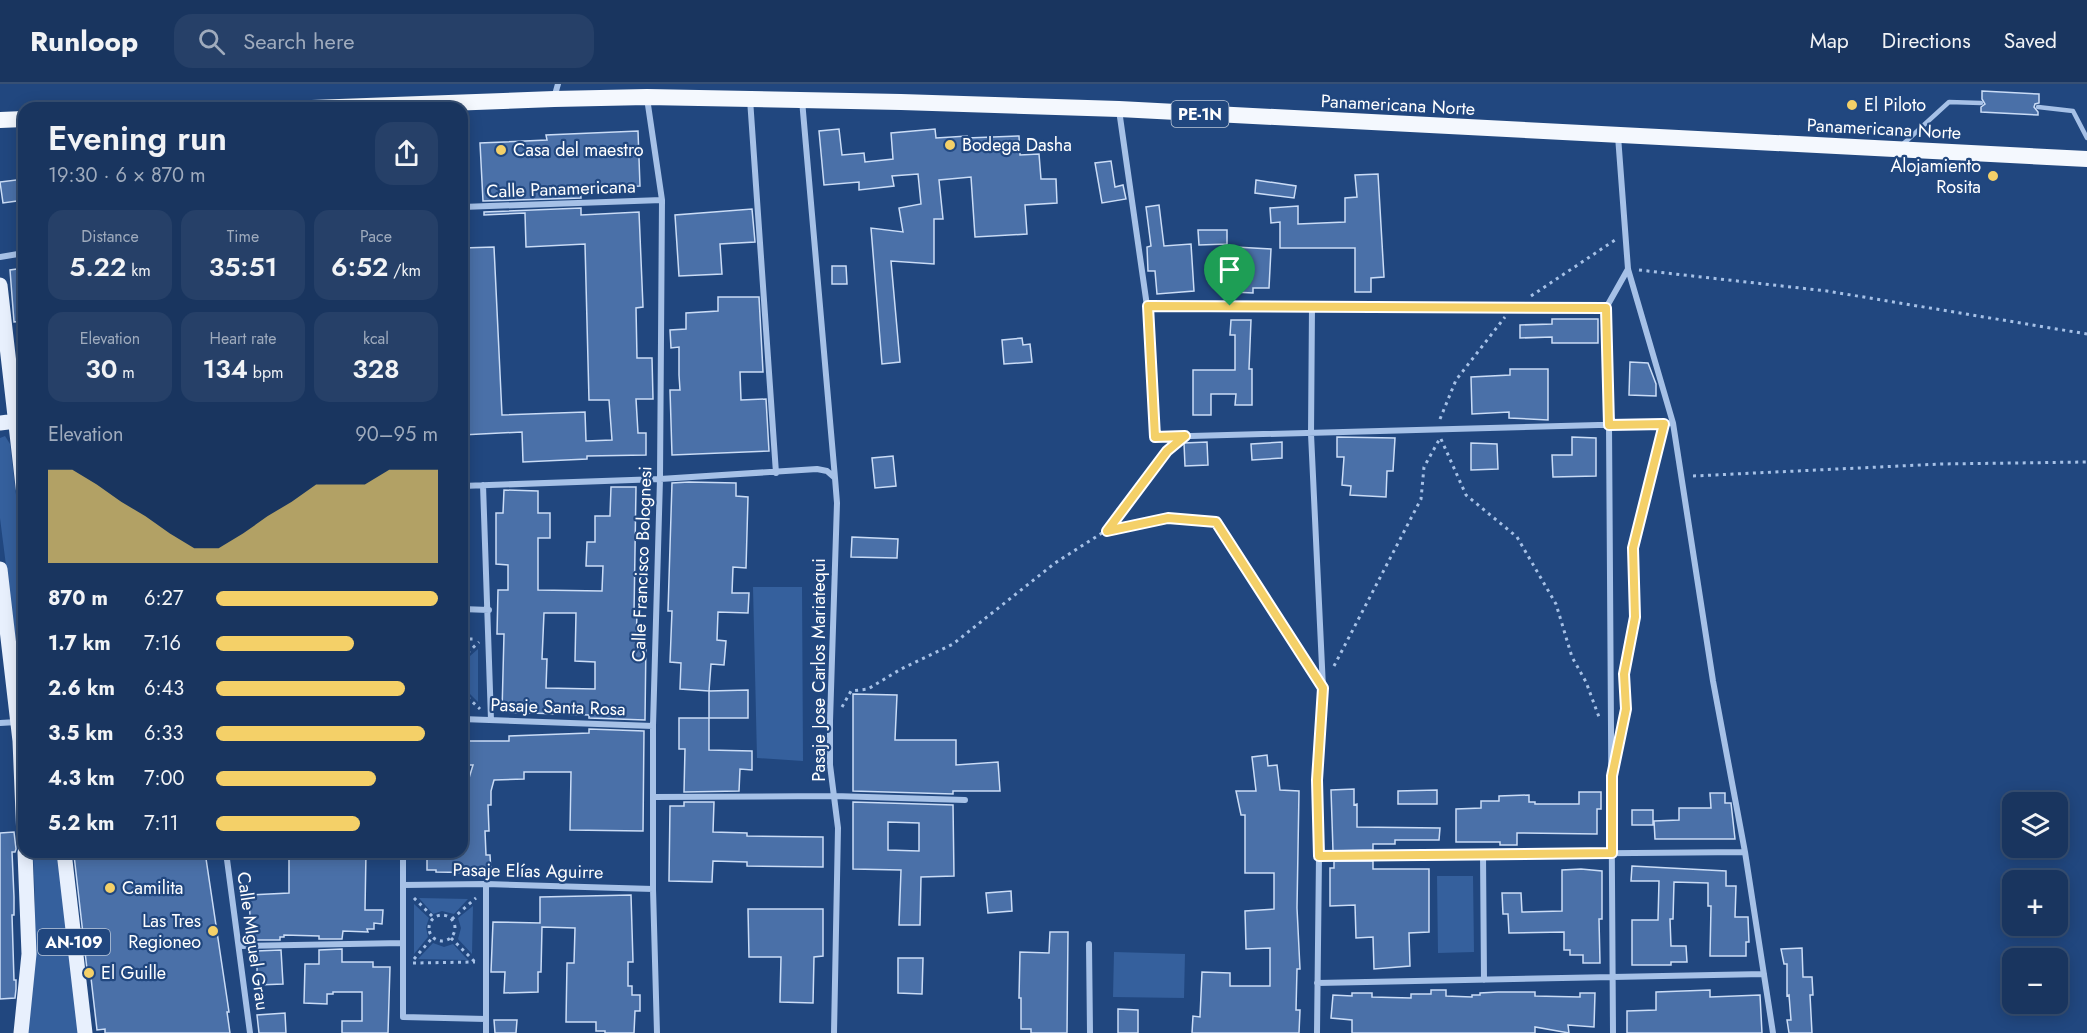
<!DOCTYPE html>
<html lang="en">
<head>
<meta charset="utf-8">
<style>
	:root { --surface:#19355f; --page:#264068; --text:#f1f3f6; --muted:#9fabbd; --line:#375074; --accent:#f4d068 }
	body { margin:0; font-family:Jost,sans-serif; background:var(--page); color:var(--text); height:100vh; display:flex; flex-direction:column; font-size:22px; white-space:nowrap }
	* { box-sizing:border-box; margin:0 }
	p { font-size:20px; color:var(--muted) }
	.icon { flex:none; width:33px; height:33px; fill:none; stroke:currentColor; stroke-width:2; stroke-linecap:round; stroke-linejoin:round }
	.map { position:relative; flex:1; overflow:hidden }
	.drawer { position:absolute; left:18px; top:18px; width:450px; height:756px; display:flex; flex-direction:column; background:var(--surface); border-radius:18px; box-shadow:0 3px 15px #0003,0 0 0 2px var(--line) }
	.drawer>* { flex:none }
	.buttons { position:absolute; left:2002px; top:708px; display:grid; gap:12px }
	.buttons a { display:grid; place-items:center; width:66px; height:66px; border-radius:12px; background:var(--surface); box-shadow:0 3px 15px #0003,0 0 0 2px var(--line); font-size:30px }
	.pin { position:absolute; display:grid; place-items:center; width:51px; height:51px; color:#fff; margin:-62px -26px; border-radius:50% 50% 50% 0; rotate:-45deg; box-shadow:0 0 6px #0007 }
	.pin .icon { rotate:45deg }
	.round { display:grid; place-items:center; flex:none; width:63px; height:63px; border-radius:18px; background:var(--page) }
	.headline { display:flex; align-items:center; justify-content:space-between; height:102px; padding:0 30px }
	h1 { font-size:33px; font-weight:600; line-height:45px }
	.stats { display:grid; grid-template-columns:repeat(3,1fr); gap:9px; height:102px; padding:6px 30px }
	.stats div { display:grid; align-content:center; border-radius:15px; background:var(--page); text-align:center }
	.stats b { font-size:26px; font-weight:600 }
	.stats small { font-size:16px; font-weight:400 }
	.stats p { font-size:16px }
	.chart { height:168px; padding:12px 30px }
	.chart p { display:flex; justify-content:space-between }
	.chart svg { width:100%; height:108px; margin-top:6px; fill:var(--accent); opacity:.7 }
	ul { padding:0 30px; list-style:none; font-size:20px }
	li { display:grid; grid-template-columns:96px 72px 1fr; align-items:center; height:45px }
	li i { height:15px; border-radius:8px; background:var(--accent) }
	header { display:flex; align-items:center; gap:36px; box-sizing:border-box; height:84px; padding:0 30px; background:var(--surface); border-bottom:2px solid var(--line) }
	header strong { font-size:28px }
	nav { display:flex; gap:33px; margin-inline-start:auto; font-size:21px }
	.search { width:420px; height:54px; background:var(--page); display:flex; align-items:center; gap:15px; box-sizing:border-box; padding:0 21px; border-radius:18px; color:var(--muted); font-size:22px }
	.map>svg:first-child { display:block }
</style>
</head>
<body>
<header>
<strong>Runloop</strong>
<div class="search"><svg class="icon" aria-label="search" viewBox="0 0 24 24"><circle cx="10" cy="10" r="6"/><path d="M15 15l6 6"/></svg>Search here</div>
<nav><a>Map</a><a>Directions</a><a>Saved</a></nav>
</header>
<div class="map">
<svg width="2087" height="949" viewBox="0 0 2087 949">
	<rect width="100%" height="100%" fill="#21477f"/>
	<path fill="#35609d" d="M 5,352 L 10,360 L 24,478 L 24,624 L 0,434 L 0,354 Z
		M 753,503 L 802,503 L 803,677 L 757,674 Z
		M 478,565 L 478,618 L 462,602 L 465,590 L 462,579 Z
		M 33,768 L 58,768 L 80,949 L 27,949 L 35,816 Z
		M 1437,792 L 1473,792 L 1474,868 L 1438,869 Z
		M 419,814 L 468,815 L 454,830 L 442,827 L 433,830 Z
		M 414,820 L 429,834 L 426,843 L 428,853 L 414,870 Z
		M 473,822 L 472,870 L 458,855 L 461,844 L 458,834 Z
		M 433,859 L 444,863 L 453,860 L 468,876 L 418,875 Z
		M 1114,868 L 1185,870 L 1184,914 L 1113,913 Z"/>
	<path fill="#4a70a8" stroke="#cadcf6" stroke-width="1.5" fill-rule="evenodd" d="M 1982,7 L 2039,10 L 2039,19 L 2035,20 L 2034,23 L 2038,28 L 2038,31 L 1981,28 L 1981,23 L 1985,20 L 1982,15 Z
		M 839,45 L 842,71 L 864,69 L 865,78 L 893,75 L 891,49 L 935,45 L 936,54 L 967,52 L 967,54 L 1019,52 L 1020,71 L 1039,70 L 1041,95 L 1056,95 L 1057,119 L 1025,121 L 1027,150 L 975,153 L 971,93 L 939,96 L 943,135 L 934,135 L 934,180 L 891,177 L 900,278 L 882,280 L 871,144 L 903,148 L 899,124 L 921,120 L 918,90 L 892,92 L 894,102 L 859,106 L 859,98 L 824,101 L 819,47 Z
		M 638,47 L 640,102 L 580,104 L 581,114 L 483,117 L 480,59 L 547,56 L 546,51 Z
		M 1111,77 L 1115,103 L 1123,101 L 1126,115 L 1102,119 L 1095,79 Z
		M 1378,90 L 1384,193 L 1371,194 L 1371,208 L 1355,208 L 1355,164 L 1280,164 L 1280,138 L 1271,139 L 1270,124 L 1298,122 L 1298,140 L 1345,138 L 1345,114 L 1357,113 L 1355,91 Z
		M 24,95 L 24,116 L 3,119 L 0,98 Z
		M 1256,96 L 1296,102 L 1294,114 L 1255,109 Z
		M 1159,121 L 1164,162 L 1191,160 L 1194,207 L 1157,210 L 1155,187 L 1148,187 L 1147,163 L 1151,162 L 1146,123 Z
		M 581,124 L 581,131 L 639,128 L 643,223 L 636,224 L 637,274 L 652,274 L 653,315 L 636,315 L 638,349 L 646,349 L 646,371 L 587,372 L 587,375 L 523,378 L 522,348 L 462,351 L 462,290 L 466,290 L 462,226 L 462,164 L 494,163 L 502,331 L 585,328 L 586,357 L 612,356 L 609,316 L 589,316 L 585,160 L 526,163 L 525,129 L 484,131 L 484,128 Z
		M 752,125 L 755,158 L 720,160 L 722,190 L 679,192 L 675,131 Z
		M 1198,146 L 1227,146 L 1227,160 L 1199,161 Z
		M 1235,163 L 1271,165 L 1269,204 L 1253,204 L 1253,209 L 1233,208 Z
		M 832,182 L 846,182 L 847,200 L 832,200 Z
		M 24,184 L 24,237 L 14,238 L 10,186 Z
		M 718,213 L 759,213 L 763,288 L 740,288 L 741,316 L 766,315 L 769,367 L 672,371 L 670,306 L 680,306 L 679,291 L 679,263 L 671,264 L 670,246 L 686,245 L 686,229 L 718,227 Z
		M 1552,235 L 1598,235 L 1598,259 L 1552,259 L 1552,253 L 1520,254 L 1520,241 L 1552,240 Z
		M 1231,236 L 1251,236 L 1249,285 L 1252,285 L 1252,321 L 1235,321 L 1236,310 L 1211,310 L 1211,331 L 1193,331 L 1193,286 L 1235,286 L 1235,251 L 1230,251 Z
		M 1022,254 L 1023,261 L 1030,260 L 1032,278 L 1004,280 L 1002,256 Z
		M 1630,278 L 1648,279 L 1656,300 L 1656,312 L 1629,311 Z
		M 1510,285 L 1548,285 L 1548,336 L 1509,334 L 1509,328 L 1472,330 L 1471,293 L 1510,291 Z
		M 1337,353 L 1395,354 L 1393,387 L 1387,387 L 1386,413 L 1350,411 L 1351,402 L 1342,401 L 1344,373 L 1337,373 Z
		M 1572,353 L 1596,354 L 1596,392 L 1553,393 L 1552,371 L 1572,371 Z
		M 1207,358 L 1208,381 L 1185,382 L 1184,359 Z
		M 1282,358 L 1282,374 L 1252,376 L 1251,360 Z
		M 1471,359 L 1497,360 L 1498,385 L 1471,386 Z
		M 893,372 L 896,402 L 875,404 L 872,374 Z
		M 689,398 L 736,399 L 736,412 L 748,413 L 746,484 L 733,483 L 732,509 L 749,509 L 748,529 L 718,528 L 717,556 L 726,557 L 724,581 L 711,580 L 709,607 L 680,605 L 681,579 L 670,578 L 672,527 L 668,527 L 672,399 Z
		M 611,403 L 636,403 L 634,530 L 637,530 L 636,556 L 646,556 L 645,636 L 589,634 L 589,631 L 502,628 L 504,550 L 497,550 L 498,506 L 508,506 L 508,481 L 496,480 L 496,429 L 503,429 L 504,406 L 538,407 L 538,429 L 550,429 L 550,454 L 538,454 L 538,506 L 602,507 L 603,482 L 586,482 L 587,458 L 595,458 L 595,432 L 610,432 ZM 544,529 L 576,529 L 575,577 L 595,578 L 595,605 L 546,604 L 547,575 L 542,575 Z
		M 852,453 L 898,455 L 897,474 L 851,473 Z
		M 748,606 L 748,634 L 709,634 L 709,607 Z
		M 853,610 L 897,611 L 895,656 L 956,656 L 956,681 L 998,678 L 1000,707 L 953,707 L 953,710 L 853,707 Z
		M 679,634 L 709,634 L 709,666 L 752,667 L 752,686 L 740,685 L 739,707 L 684,708 L 685,665 L 679,665 Z
		M 589,645 L 644,647 L 643,747 L 570,746 L 571,688 L 524,688 L 524,695 L 494,696 L 491,707 L 491,721 L 488,721 L 489,747 L 485,747 L 486,771 L 490,771 L 491,789 L 436,788 L 436,786 L 427,786 L 427,768 L 462,768 L 462,754 L 467,754 L 465,707 L 473,681 L 462,681 L 462,657 L 509,657 L 509,652 L 589,649 Z
		M 1267,671 L 1268,682 L 1277,681 L 1280,706 L 1299,707 L 1297,824 L 1300,885 L 1297,885 L 1296,926 L 1300,926 L 1299,949 L 1192,949 L 1193,932 L 1200,933 L 1202,888 L 1230,889 L 1230,902 L 1270,902 L 1270,864 L 1246,865 L 1245,827 L 1274,825 L 1274,789 L 1245,789 L 1245,731 L 1241,731 L 1236,707 L 1256,707 L 1252,673 Z
		M 1354,705 L 1354,721 L 1357,720 L 1357,743 L 1440,744 L 1439,756 L 1395,756 L 1395,760 L 1373,760 L 1373,766 L 1333,767 L 1331,706 Z
		M 1437,706 L 1437,720 L 1398,720 L 1398,707 Z
		M 1579,708 L 1601,708 L 1601,725 L 1597,725 L 1597,750 L 1517,749 L 1517,761 L 1500,761 L 1500,758 L 1456,758 L 1456,725 L 1481,724 L 1481,717 L 1499,717 L 1499,712 L 1529,711 L 1529,718 L 1535,718 L 1535,720 L 1579,720 Z
		M 1710,709 L 1725,709 L 1725,719 L 1731,719 L 1735,755 L 1655,755 L 1654,737 L 1679,736 L 1679,724 L 1711,724 Z
		M 684,718 L 714,718 L 713,748 L 747,749 L 747,752 L 823,753 L 823,783 L 747,782 L 747,778 L 713,777 L 712,798 L 669,797 L 670,722 L 684,722 Z
		M 853,718 L 953,721 L 954,792 L 921,793 L 920,841 L 899,841 L 901,786 L 853,785 ZM 888,738 L 919,739 L 919,767 L 888,766 Z
		M 1632,726 L 1653,726 L 1653,741 L 1632,741 Z
		M 14,748 L 16,765 L 15,768 L 12,768 L 14,813 L 14,831 L 12,831 L 14,896 L 16,896 L 16,905 L 15,914 L 0,915 L 0,749 Z
		M 100,768 L 205,768 L 229,928 L 227,928 L 230,949 L 105,949 L 105,945 L 97,946 L 91,894 L 88,894 L 74,771 Z
		M 314,768 L 366,768 L 365,826 L 383,826 L 382,840 L 374,839 L 374,845 L 367,845 L 368,848 L 343,847 L 342,855 L 319,855 L 319,852 L 284,851 L 284,853 L 280,853 L 280,856 L 255,856 L 255,853 L 251,854 L 249,811 L 289,809 L 289,772 L 314,773 Z
		M 1334,777 L 1373,777 L 1373,785 L 1429,785 L 1429,848 L 1409,849 L 1410,882 L 1374,885 L 1373,853 L 1356,854 L 1355,821 L 1330,822 L 1330,784 L 1334,784 Z
		M 1632,782 L 1726,787 L 1726,802 L 1736,802 L 1735,833 L 1748,833 L 1749,858 L 1746,858 L 1746,872 L 1710,872 L 1711,822 L 1708,822 L 1708,799 L 1674,798 L 1673,835 L 1670,835 L 1671,862 L 1686,862 L 1687,878 L 1671,878 L 1671,881 L 1632,881 L 1632,836 L 1658,836 L 1659,797 L 1631,797 Z
		M 1581,785 L 1602,787 L 1602,835 L 1599,835 L 1600,879 L 1583,879 L 1583,871 L 1570,871 L 1570,866 L 1564,866 L 1564,848 L 1509,849 L 1508,830 L 1503,830 L 1502,809 L 1521,809 L 1522,828 L 1562,827 L 1562,786 Z
		M 1011,807 L 1012,827 L 988,829 L 986,809 Z
		M 631,811 L 633,878 L 628,878 L 628,902 L 632,902 L 632,911 L 640,911 L 640,927 L 635,927 L 634,949 L 605,949 L 605,947 L 596,947 L 596,938 L 566,938 L 567,879 L 574,879 L 575,844 L 542,843 L 541,888 L 538,888 L 538,908 L 504,909 L 505,888 L 491,888 L 493,838 L 540,839 L 540,813 Z
		M 748,825 L 823,825 L 823,872 L 814,873 L 813,919 L 780,918 L 781,873 L 749,873 Z
		M 1050,848 L 1068,848 L 1067,949 L 1031,949 L 1031,945 L 1021,945 L 1021,914 L 1019,914 L 1020,868 L 1049,869 Z
		M 1802,864 L 1803,893 L 1812,893 L 1813,911 L 1810,911 L 1812,949 L 1789,949 L 1787,936 L 1791,936 L 1789,911 L 1787,912 L 1787,880 L 1784,880 L 1781,865 Z
		M 342,865 L 342,878 L 373,878 L 373,883 L 390,883 L 388,949 L 342,949 L 342,937 L 362,937 L 362,908 L 333,908 L 333,910 L 327,910 L 327,920 L 304,919 L 305,880 L 319,880 L 319,866 Z
		M 281,866 L 283,900 L 258,901 L 256,867 Z
		M 898,874 L 923,874 L 922,910 L 898,909 Z
		M 1431,906 L 1446,906 L 1446,912 L 1472,913 L 1472,911 L 1480,911 L 1480,909 L 1498,908 L 1535,908 L 1535,912 L 1580,913 L 1580,909 L 1595,909 L 1594,943 L 1568,941 L 1569,949 L 1535,943 L 1535,949 L 1352,949 L 1352,936 L 1331,934 L 1333,911 L 1352,912 L 1352,909 L 1372,909 L 1372,913 L 1411,914 L 1411,910 L 1431,910 Z
		M 1710,906 L 1710,913 L 1760,911 L 1762,949 L 1627,949 L 1627,927 L 1656,926 L 1656,908 Z
		M 1118,925 L 1138,926 L 1138,949 L 1118,949 Z
		M 285,929 L 286,949 L 259,949 L 257,931 Z
		M 494,936 L 517,936 L 516,949 L 495,949 Z"/>
	<g fill="none" stroke-linecap="round" stroke-linejoin="round">
		<path stroke="#a6c1e7" stroke-width="3" stroke-dasharray="3 4.5" stroke-linecap="butt" d="M 1639,186 L 1827,207 L 2087,250
			M 1531,212 L 1615,156
			M 1440,335 L 1456,296 L 1505,233
			M 1441,355 L 1466,411 L 1517,453 L 1556,520 L 1572,573 L 1586,598 L 1599,633
			M 1693,392 L 1941,380 L 2087,378
			M 1108,446 L 1167,367 L 1172,363
			M 462,555 L 477,555
			M 462,574 L 479,558
			M 1334,582 L 1421,415 L 1424,383 L 1439,356
			M 462,608 L 480,625
			M 842,623 L 851,607 L 868,605 L 901,585 L 953,560 L 1055,479 L 1102,449 L 1168,434 L 1216,438 L 1311,587
			M 1623,639 L 1626,625 L 1624,590 L 1635,533 L 1633,464 L 1661,350
			M 414,814 L 434,834
			M429 844a13 13 0 1 1 26 0a13 13 0 1 1-26 0Z
			M 452,835 L 476,814
			M 451,854 L 475,878
			M 414,875 L 433,853
			M 413,879 L 475,878"/>
		<path stroke="#a6c1e7" stroke-width="4.5" d="M 2038,23 L 2073,27 L 2087,54
			M 1902,61 L 1949,18 L 1981,19"/>
		<path stroke="#a6c1e7" stroke-width="6" d="M 554,14 L 558,0
			M 647,14 L 662,116 L 660,395 L 653,642 L 653,805 L 657,949
			M 750,15 L 776,389
			M 802,16 L 835,394
			M 1119,26 L 1147,222 L 1155,353 L 1673,339
			M 1618,52 L 1628,185 L 1673,339 L 1713,597 L 1745,768 L 1773,949
			M 462,123 L 662,116
			M 0,173 L 24,169
			M 1147,222 L 1606,224 L 1628,185
			M 1312,222 L 1311,350 L 1323,604 L 1317,696 L 1319,772 L 1317,949
			M 1606,224 L 1609,341 L 1613,949
			M 483,401 L 491,636
			M 462,402 L 660,395 L 817,385 L 827,387 L 835,394 L 837,419 L 830,637 L 830,681 L 838,744 L 834,949
			M 462,525 L 489,526
			M 462,635 L 653,642
			M 0,639 L 17,638
			M 653,713 L 834,712 L 965,716
			M 226,768 L 250,949
			M 403,768 L 403,933 L 486,935
			M 1483,770 L 1484,896
			M 1319,772 L 1745,768
			M 403,801 L 486,800 L 653,805
			M 1089,860 L 1090,949
			M 239,862 L 403,859
			M 1317,899 L 1764,890
			M 486,949 L 486,800"/>
		<path stroke="#e8f0fd" stroke-width="15" d="M 0,201 L 24,411
			M 0,339 L 16,337
			M 0,485 L 20,657 L 24,754
			M 64,768 L 85,949
			M 21,949 L 29,870 L 25,768"/>
		<path stroke="#f4f8fe" stroke-width="16" d="M 312,24 L 554,15 L 647,13 L 901,18 L 1119,25 L 2087,75
			M 0,36 L 24,35"/>
	</g>
	<g fill="none" stroke-linecap="round" stroke-linejoin="round">
		<defs>
			<path id="route" d="M 1148,222 L 1606,224 L 1609,341 L 1664,340 L 1633,464 L 1635,533 L 1624,590 L 1626,625 L 1612,692 L 1612,769 L 1319,772 L 1317,696 L 1323,604 L 1216,438 L 1168,434 L 1107,447 L 1167,367 L 1185,352 L 1155,353 Z"/>
		</defs>
		<use href="#route" stroke="#fff" stroke-width="12"/>
		<use href="#route" stroke="#f4d068" stroke-width="8"/>
	</g>
	<g fill="#f4d068" stroke="#21477f" stroke-width="2">
		<circle cx="1852" cy="21" r="6"/>
		<circle cx="950" cy="61" r="6"/>
		<circle cx="501" cy="66" r="6"/>
		<circle cx="1993" cy="92" r="6"/>
		<circle cx="110" cy="804" r="6"/>
		<circle cx="213" cy="847" r="6"/>
		<circle cx="89" cy="889" r="6"/>
	</g>
	<g text-anchor="middle" dominant-baseline="central" stroke-width="4.5" stroke-linejoin="round" paint-order="stroke">
		<g fill="#21477f" stroke="#bcc8d9" stroke-width="1.5">
			<rect x="1171.5" y="17" width="57" height="26" rx="4.5"/>
			<rect x="38" y="845" width="72" height="26" rx="4.5"/>
		</g>
		<g font-size="16" font-weight="bold" fill="#fff">
			<text x="1200" y="30">PE-1N</text>
			<text x="74" y="858">AN-109</text>
		</g>
		<g font-size="18" fill="#fff" stroke="#21477f">
			<text transform="translate(1398 21) rotate(3)">Panamericana Norte</text>
			<text transform="translate(1884 45) rotate(3)">Panamericana Norte</text>
			<text transform="translate(561 105) rotate(-2)">Calle Panamericana</text>
			<text transform="translate(642 480) rotate(-88)">Calle Francisco Bolognesi</text>
			<text transform="translate(819 586) rotate(-90)">Pasaje Jose Carlos Mariatequi</text>
			<text transform="translate(558 623) rotate(2)">Pasaje Santa Rosa</text>
			<text transform="translate(528 787) rotate(1)">Pasaje Elías Aguirre</text>
			<text transform="translate(253 857) rotate(82)">Calle MIguel Grau</text>
		</g>
		<g font-size="18" fill="#fff" stroke="#21477f" text-anchor="start">
			<text x="1864" y="21">El Piloto</text>
			<text x="962" y="61">Bodega Dasha</text>
			<text x="513" y="66">Casa del maestro</text>
			<text x="1981" y="82" text-anchor="end">Alojamiento<tspan x="1981" dy="21">Rosita</tspan></text>
			<text x="122" y="804">Camilita</text>
			<text x="201" y="837" text-anchor="end">Las Tres<tspan x="201" dy="21">Regioneo</tspan></text>
			<text x="101" y="889">El Guille</text>
		</g>
	</g>
</svg>
<div class="buttons">
<a><svg class="icon" aria-label="layers" viewBox="0 0 24 24"><path d="M12 4l9 5-9 5-9-5zM3 14l9 5 9-5"/></svg></a>
<a>+</a>
<a>−</a>
</div>
<div class="pin" style="left:1230px;top:222px;background:#1e9e55"><svg class="icon" aria-label="arrive" viewBox="0 0 24 24"><path d="M6 21V4h12l-3 4 3 4H6"/></svg></div>
<section class="drawer">
<div class="headline"><div><h1>Evening run</h1><p>19:30 · 6 × 870 m</p></div><a class="round"><svg class="icon" aria-label="share" viewBox="0 0 24 24"><path d="M12 15V3M7 8l5-5 5 5M5 13v7h14v-7"/></svg></a></div>
<div class="stats">
<div><p>Distance</p><b>5.22<small> km</small></b></div>
<div><p>Time</p><b>35:51</b></div>
<div><p>Pace</p><b>6:52<small> /km</small></b></div>
</div>
<div class="stats">
<div><p>Elevation</p><b>30<small> m</small></b></div>
<div><p>Heart rate</p><b>134<small> bpm</small></b></div>
<div><p>kcal</p><b>328</b></div>
</div>
<div class="chart"><p><span>Elevation</span>90–95 m</p>
<svg viewBox="0 0 160 44" preserveAspectRatio="none"><path d="M0 44V6L10 6L20 12L30 19L40 25L50 32L60 38L70 38L80 32L90 25L100 19L110 12L120 12L130 12L140 6L150 6L160 6V44z"/></svg>
</div>
<ul>
<li><b>870 m</b>6:27<i style="width:100%"></i></li>
<li><b>1.7 km</b>7:16<i style="width:62%"></i></li>
<li><b>2.6 km</b>6:43<i style="width:85%"></i></li>
<li><b>3.5 km</b>6:33<i style="width:94%"></i></li>
<li><b>4.3 km</b>7:00<i style="width:72%"></i></li>
<li><b>5.2 km</b>7:11<i style="width:65%"></i></li>
</ul>
</section>
</div>
</body>
</html>
